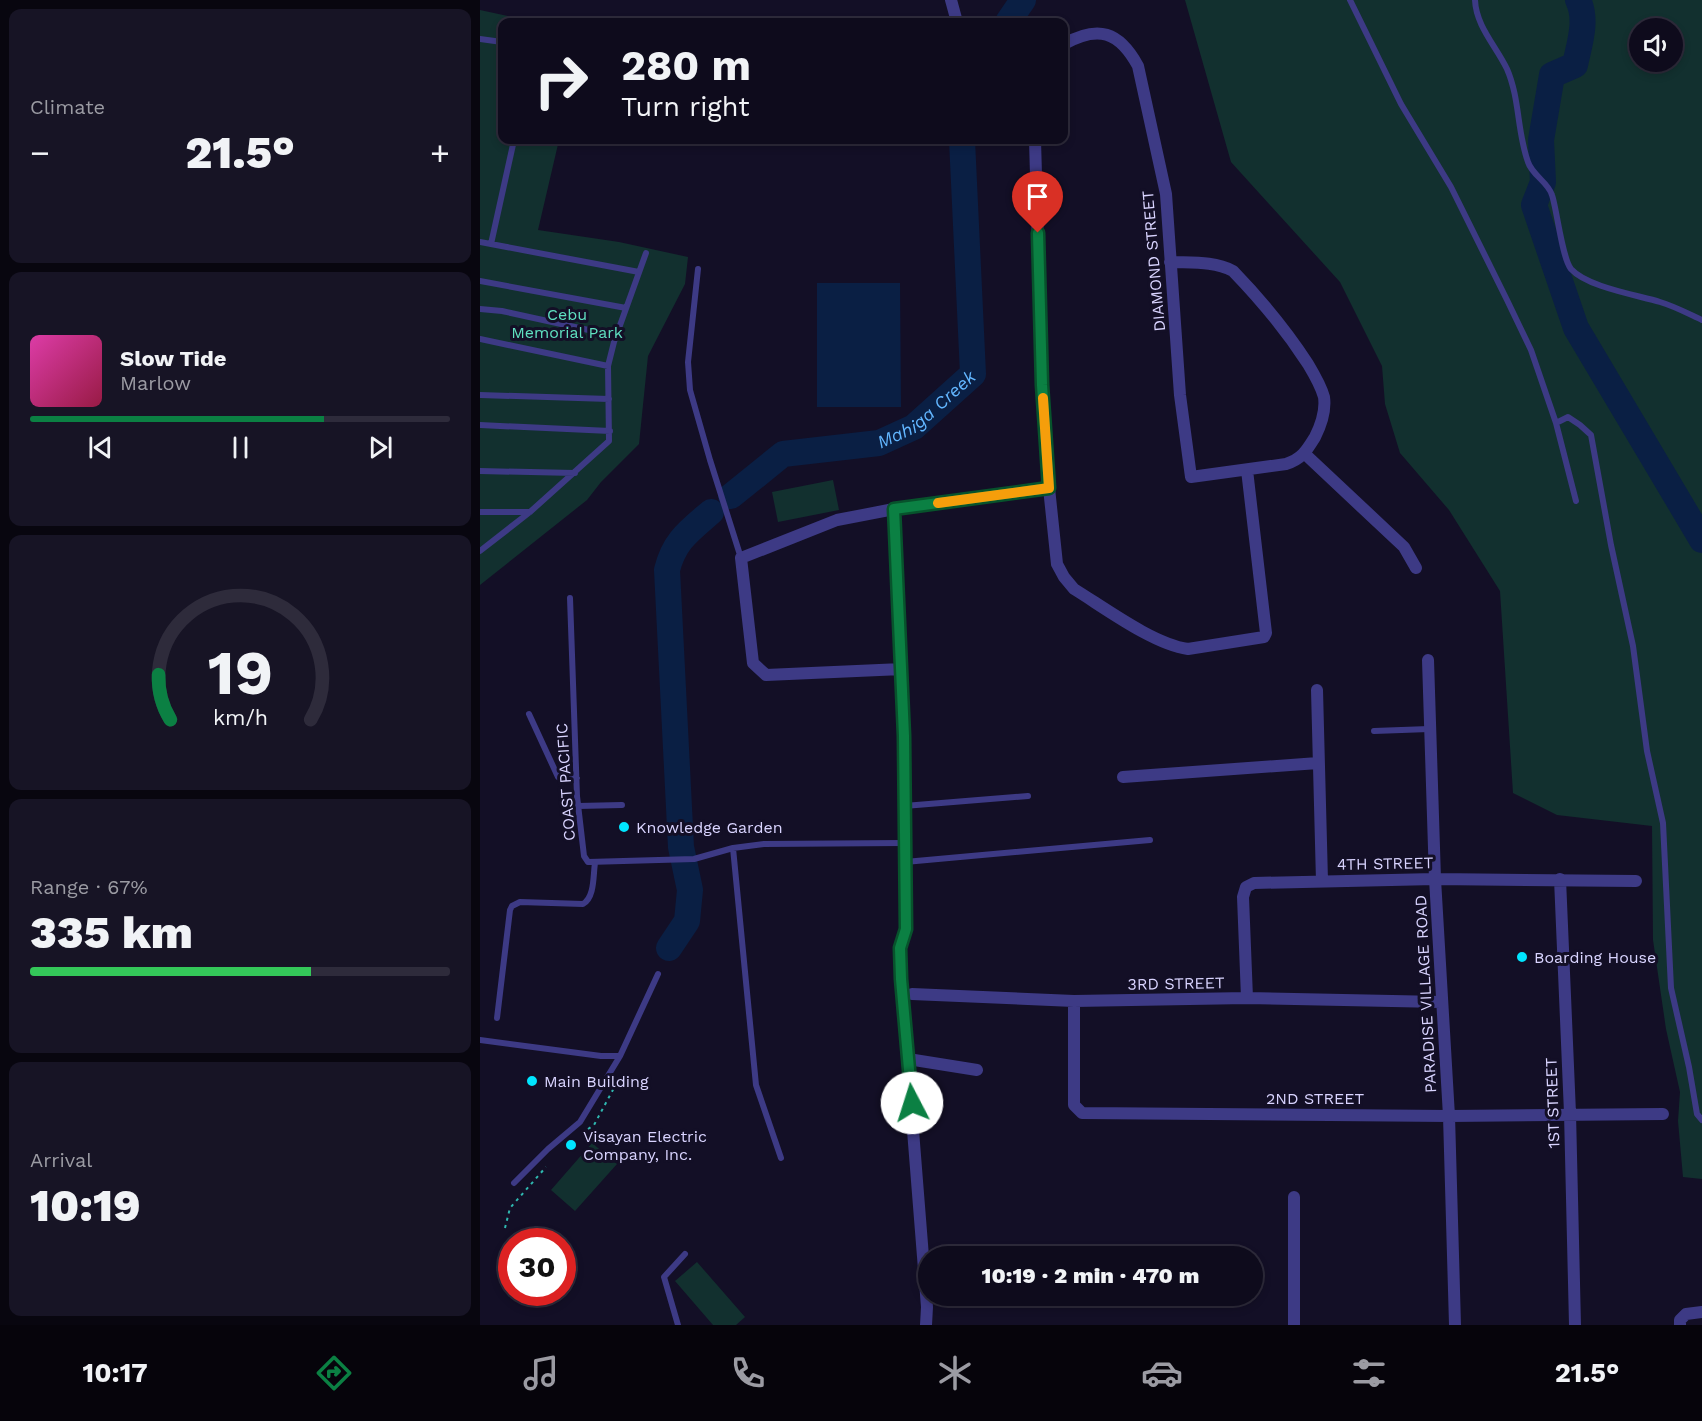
<!DOCTYPE html>
<meta charset="utf-8">
<style>
:root{--surface:#0e0b1c;--page:#171425;--text:#f1f3f6;--muted:#9b9ba3;--line:#2e2b3b;--accent:#0b8043}
body{margin:0;font-family:"Work Sans",sans-serif;background:var(--page);color:var(--text);height:100vh;display:flex;flex-direction:column;font-size:22px;white-space:nowrap}
*{box-sizing:border-box;margin:0}
p{font-size:20px;color:var(--muted)}
.icon{flex:none;width:33px;height:33px;fill:none;stroke:currentColor;stroke-width:2;stroke-linecap:round;stroke-linejoin:round}
.map{position:relative;flex:1;overflow:hidden}
.panel{display:flex;flex-direction:column;gap:9px;padding:9px;background:#08060f;width:480px}
.panel>*{flex:none}
.guide{position:absolute;left:18px;top:18px;width:570px;height:126px;border-radius:12px;box-shadow:0 3px 9px #0003,0 0 0 2px var(--line);background:#0e0b1c;color:var(--text);overflow:hidden}
.tools{position:absolute;left:1149px;top:18px;display:grid;gap:12px}
.tools a{display:grid;place-items:center;width:54px;height:54px;border-radius:50%;background:var(--surface);box-shadow:0 3px 9px #0003,0 0 0 2px var(--line);font-size:30px}
.speed{position:absolute;left:18px;top:1228px;display:flex;gap:12px;font-size:30px;font-weight:700;text-align:center}
.speed>*{display:grid;place-content:center;width:78px;height:78px;border-radius:50%;background:var(--surface);box-shadow:0 3px 9px #0003,0 0 0 2px var(--line);line-height:1}
.speed .limit{border:9px solid #d22;background:#fff;color:#111}
.pin{position:absolute;display:grid;place-items:center;width:51px;height:51px;color:#fff;margin:-62px -26px;border-radius:50% 50% 50% 0;rotate:-45deg;box-shadow:0 0 6px #0007}
.pin .icon{rotate:45deg}
.me{position:absolute;width:66px;margin:-33px;rotate:355deg;stroke-linejoin:round;filter:drop-shadow(0 0 4px #0008)}
.turn{display:flex;align-items:center;gap:21px;height:126px;padding:0 24px;font-size:27px}
.turn .icon{width:78px;height:78px;stroke-width:2.5}
.turn b{display:block;font-size:42px;line-height:51px}
.big{font-size:45px;font-weight:800;line-height:1.1}
.panel .widget{flex:1;display:flex;flex-direction:column;justify-content:center;gap:9px;min-width:0;padding:0 21px;border-radius:12px;background:var(--page)}
.panel .dial{align-items:center;gap:0}
.dial svg{height:156px;overflow:visible;fill:none;stroke:var(--line);stroke-width:7;stroke-linecap:round;text-anchor:middle}
.dial text{fill:var(--text);stroke:none}
.song{display:flex;align-items:center;gap:18px}
.cover{width:72px;height:72px;border-radius:9px;background:linear-gradient(135deg,hsl(320 70% 55%),hsl(340 70% 35%))}
.played{height:6px;border-radius:3px;background:linear-gradient(90deg,var(--accent) 70%,var(--line) 70%)}
.keys{display:flex;justify-content:space-around;direction:ltr}
.heat{display:flex;justify-content:space-between;align-items:center;font-size:33px;direction:ltr}
.charge{height:9px;border-radius:4px;background:linear-gradient(90deg,#34c759 67%,var(--line) 0)}
.trip{position:absolute;left:438px;top:1246px;width:345px;height:60px;border-radius:30px;background:var(--surface);box-shadow:0 3px 9px #0003,0 0 0 2px var(--line);font-weight:800;line-height:60px;text-align:center}
.menu{display:flex;height:96px;justify-content:space-around;align-items:center;background:#06040b;color:var(--muted)}
.menu .icon{width:42px;height:42px}
.menu .current{color:var(--accent)}
.menu b{font-size:27px;color:var(--text)}
main{display:flex;flex:1;min-height:0}
.map>svg:first-child{display:block}
.green{fill:#12302f;fill-rule:evenodd}
.water{fill:#0a1f44}
.lines{fill:none;stroke-linecap:round;stroke-linejoin:round}
.river{stroke:#0a1f44;stroke-width:26}
.path{stroke:#2fb8b0;stroke-width:2;stroke-dasharray:3 4.5;stroke-linecap:butt}
.lane{stroke:#3d3a85;stroke-width:6}
.street{stroke:#3d3a85;stroke-width:12}
.route-casing{stroke:#07532c;stroke-width:15}
.route{stroke:#0b8043;stroke-width:10}
.slow{stroke:#f59e0b;stroke-width:10}
.poi-dot{fill:#00e5ff;stroke:#130f26;stroke-width:2}
.labels{text-anchor:middle;stroke-width:6;stroke-linejoin:round;paint-order:stroke}
.street-label{font-size:16px;fill:#d9d4ff;stroke:#130f26}
.park-label{font-size:16px;fill:#5fe0c0;stroke:#130f26}
.poi-label{font-size:16px;fill:#d9d4ff;stroke:#130f26;text-anchor:start}
.water-label{font-size:18px;font-style:italic;fill:#62b6ff;stroke:#130f26}
</style>
<main>
<section class="panel">
<div class="widget"><p>Climate</p>
<div class="heat"><a>−</a><b class="big">21.5°</b><a>+</a></div>
</div>
<div class="widget">
<div class="song"><i class="cover"></i><div><b>Slow Tide</b><p>Marlow</p></div></div>
<div class="played"></div>
<div class="keys"><svg class="icon" aria-label="previous" viewBox="0 0 24 24"><path d="M18 5L8 12l10 7zM5 5v14"/></svg><svg class="icon" aria-label="pause" viewBox="0 0 24 24"><path d="M8 5v14M16 5v14"/></svg><svg class="icon" aria-label="next" viewBox="0 0 24 24"><path d="M6 5l10 7-10 7zM19 5v14"/></svg></div>
</div>
<div class="widget dial"><svg viewBox="0 0 100 80">
<path d="M14 69A42 42 0 1 1 86 69"/>
<path d="M14 69A42 42 0 0 1 8 46" stroke="#0b8043"/>
<text x="50" y="56" font-size="32" font-weight="700">19</text>
<text x="50" y="72" font-size="11">km/h</text>
</svg></div>
<div class="widget"><p>Range · 67%</p><b class="big">335 km</b><div class="charge"></div></div>
<div class="widget"><p>Arrival</p><b class="big">10:19</b></div>
</section>
<div class="map">
<svg width="1222" height="1325" viewBox="0 0 1222 1325">
<rect width="100%" height="100%" fill="#130f26"/>
<path class="green" d="M705,0H1222V1179L1203,1177L1198,1121L1200,1092L1186,1029L1173,940L1172,826L1077,815L1033,793L1020,591L969,510L920,453L905,404L902,366L860,282L751,162ZM1160,28H1192V62H1160Z
M0,10L55,22H22V140H79L58,230L139,242L208,257L205,284L168,356L159,444L121,482L107,500L0,585Z
M353,480L359,510L298,522L292,492Z
M112,1143L137,1164L95,1211L71,1190Z
M217,1262L265,1317L256,1325H233L195,1281Z"/>
<path class="water" d="M337,283H420L421,407H337Z"/>
<g class="lines">
<g class="river">
<path d="M1098,0C1108,20 1099,45 1095,65L1072,75L1061,140L1063,182L1054,205L1096,328L1222,540"/>
<path d="M528,22L543,0"/>
<path id="s1" d="M251,496L303,454L399,443L434,427L493,374L482,140"/>
<path d="M189,948L207,921L210,890L201,847L187,570C194,541 209,531 231,512"/>
</g>
<path class="path" d="M108,1129L114,1125L135,1086
M25,1228L30,1208L66,1167"/>
<path class="lane" d="M870,0L921,104L971,187L1027,300L1051,350L1076,423L1088,417L1100,425L1111,435L1131,545L1153,646L1167,751L1183,823L1191,988L1209,1067L1217,1114L1222,1120
M995,0C996,26 1016,46 1027,69C1040,99 1037,132 1048,162C1052,175 1068,182 1072,195C1077,210 1082,258 1091,269C1107,287 1157,295 1180,302C1194,306 1209,314 1222,320
M0,39L22,42
M0,242L159,272
M11,244L34,140
M218,269L208,362L210,390L230,460L261,558
M0,281L146,308
M0,309L22,311L136,336
M0,339L128,366
M0,395L129,399
M1076,423L1096,501
M0,425L130,431
M0,471L95,473
M0,512H50
M0,551L50,512L129,441L128,366L134,342L166,253
M90,598L97,796L104,856L108,862L214,859L253,848L284,844L423,843
M49,714L78,777L84,780L97,778
M894,731L949,729
M98,806L142,805
M424,806L548,796
M253,848L276,1085L301,1158
M425,862L670,840
M17,1018L30,910L32,906L40,902L103,904C115,897 113,875 115,863
M0,1040L121,1056H140L100,1122L68,1149L34,1183
M140,1056L178,974
M56,1229L60,1242
M198,1325L184,1277L205,1254"/>
<path class="street" d="M471,0L477,22
M584,44C618,25 639,31 658,66L686,194L700,395L711,477L806,464C822,459 827,450 835,437C841,425 846,411 844,397C841,386 834,374 828,364C806,330 781,300 753,271C734,261 712,263 690,262
M555,140L562,385L569,488L577,564L584,577L594,589C625,608 673,644 708,649L784,637L786,633L767,470
M825,454L924,547L936,568
M414,509L424,736L426,929L420,948L421,979L447,1307L446,1325
M948,660L955,879L969,1116L975,1325
M422,669L286,675L273,663L261,558L357,520L414,509L569,488
M837,690L842,881
M643,777L838,763
M1080,879L1090,1113L1095,1325
M432,994L594,1001L767,998L961,1002
M767,998L763,897L766,887L774,883L955,879L1156,881
M594,1001V1105L602,1113L969,1116L1183,1114
M428,1059L497,1070
M814,1197V1325
M1200,1325V1320L1206,1314L1222,1312"/>
</g>
<g class="lines">
<defs>
<path id="route" d="M432,1103L421,979L420,948L426,929L424,736L414,509L569,488L562,385L558,233"/>
</defs>
<use href="#route" class="route-casing"/>
<use href="#route" class="route"/>
<path class="slow" d="M458,503L569,488L563,398"/>
</g>
<g class="poi-dot">
<circle cx="144" cy="827" r="6"/>
<circle cx="1042" cy="957" r="6"/>
<circle cx="52" cy="1081" r="6"/>
<circle cx="91" cy="1145" r="6"/>
</g>
<g class="labels">
<g class="street-label">
<text transform="translate(673 261) rotate(-95)" y="6">DIAMOND STREET</text>
<text transform="translate(85 782) rotate(-94)" y="6">COAST PACIFIC</text>
<text transform="translate(905 863) rotate(-1)" y="6">4TH STREET</text>
<text transform="translate(696 983) rotate(-1)" y="6">3RD STREET</text>
<text transform="translate(945 994) rotate(-93)" y="6">PARADISE VILLAGE ROAD</text>
<text x="835" y="1104">2ND STREET</text>
<text transform="translate(1072 1103) rotate(-92)" y="6">1ST STREET</text>
</g>
<g class="park-label">
<text x="87" y="320">Cebu<tspan x="87" dy="18">Memorial Park</tspan></text>
</g>
<g class="poi-label">
<text x="156" y="833">Knowledge Garden</text>
<text x="1054" y="963">Boarding House</text>
<text x="64" y="1087">Main Building</text>
<text x="103" y="1142">Visayan Electric<tspan x="103" dy="18">Company, Inc.</tspan></text>
</g>
<g class="water-label">
<text dy="6" stroke="none"><textPath href="#s1" startOffset="222">Mahiga Creek</textPath></text>
</g>
</g>
</svg>
<div class="tools">
<a><svg class="icon" aria-label="sound" viewBox="0 0 24 24"><path d="M4 9h4l5-4v14l-5-4H4zM17 9q2 3 0 6"/></svg></a>
</div>
<div class="speed"><div class="limit">30</div></div>
<div class="pin" style="left:558px;top:233px;background:#d93025"><svg class="icon" aria-label="arrive" viewBox="0 0 24 24"><path d="M6 21V4h12l-3 4 3 4H6"/></svg></div>
<svg class="me" style="left:432px;top:1103px" viewBox="-20 -20 40 40"><circle r="19" fill="#fff"/><path d="M0-13L10 11 0 6-10 11z" fill="#0b8043"/></svg>
<div class="trip">10:19 · 2 min · 470 m</div>
<div class="guide">
<div class="turn"><svg class="icon" aria-label="right" viewBox="0 0 24 24"><path d="M7 20v-9h11M14 6l5 5-5 5"/></svg><div><b>280 m</b>Turn right</div></div>
</div>
</div>
</main>
<nav class="menu">
<b>10:17</b>
<svg class="icon current" aria-label="directions" viewBox="0 0 24 24"><path d="M12 3l9 9-9 9-9-9zM9 14v-3h6M13 9l2 2-2 2"/></svg>
<svg class="icon" aria-label="music" viewBox="0 0 24 24"><path d="M9 18V5l10-2v13"/><circle cx="6" cy="18" r="3"/><circle cx="16" cy="16" r="3"/></svg>
<svg class="icon" aria-label="phone" viewBox="0 0 24 24"><path d="M5 4h4l2 5-3 2q2 4 5 5l2-3 5 2v4C11 20 4 13 5 4z"/></svg>
<svg class="icon" aria-label="climate" viewBox="0 0 24 24"><path d="M12 3v18M4 7l16 10M4 17L20 7"/></svg>
<svg class="icon" aria-label="car" viewBox="0 0 24 24"><path d="M5 17H2v-5l4-1 3-4h7l3 4 3 1v5h-3M9 17h6M6 11h13"/><circle cx="7" cy="17" r="2"/><circle cx="17" cy="17" r="2"/></svg>
<svg class="icon" aria-label="filters" viewBox="0 0 24 24"><path d="M4 7h16M4 17h16"/><circle cx="9" cy="7" r="2"/><circle cx="15" cy="17" r="2"/></svg>
<b>21.5°</b>
</nav>
